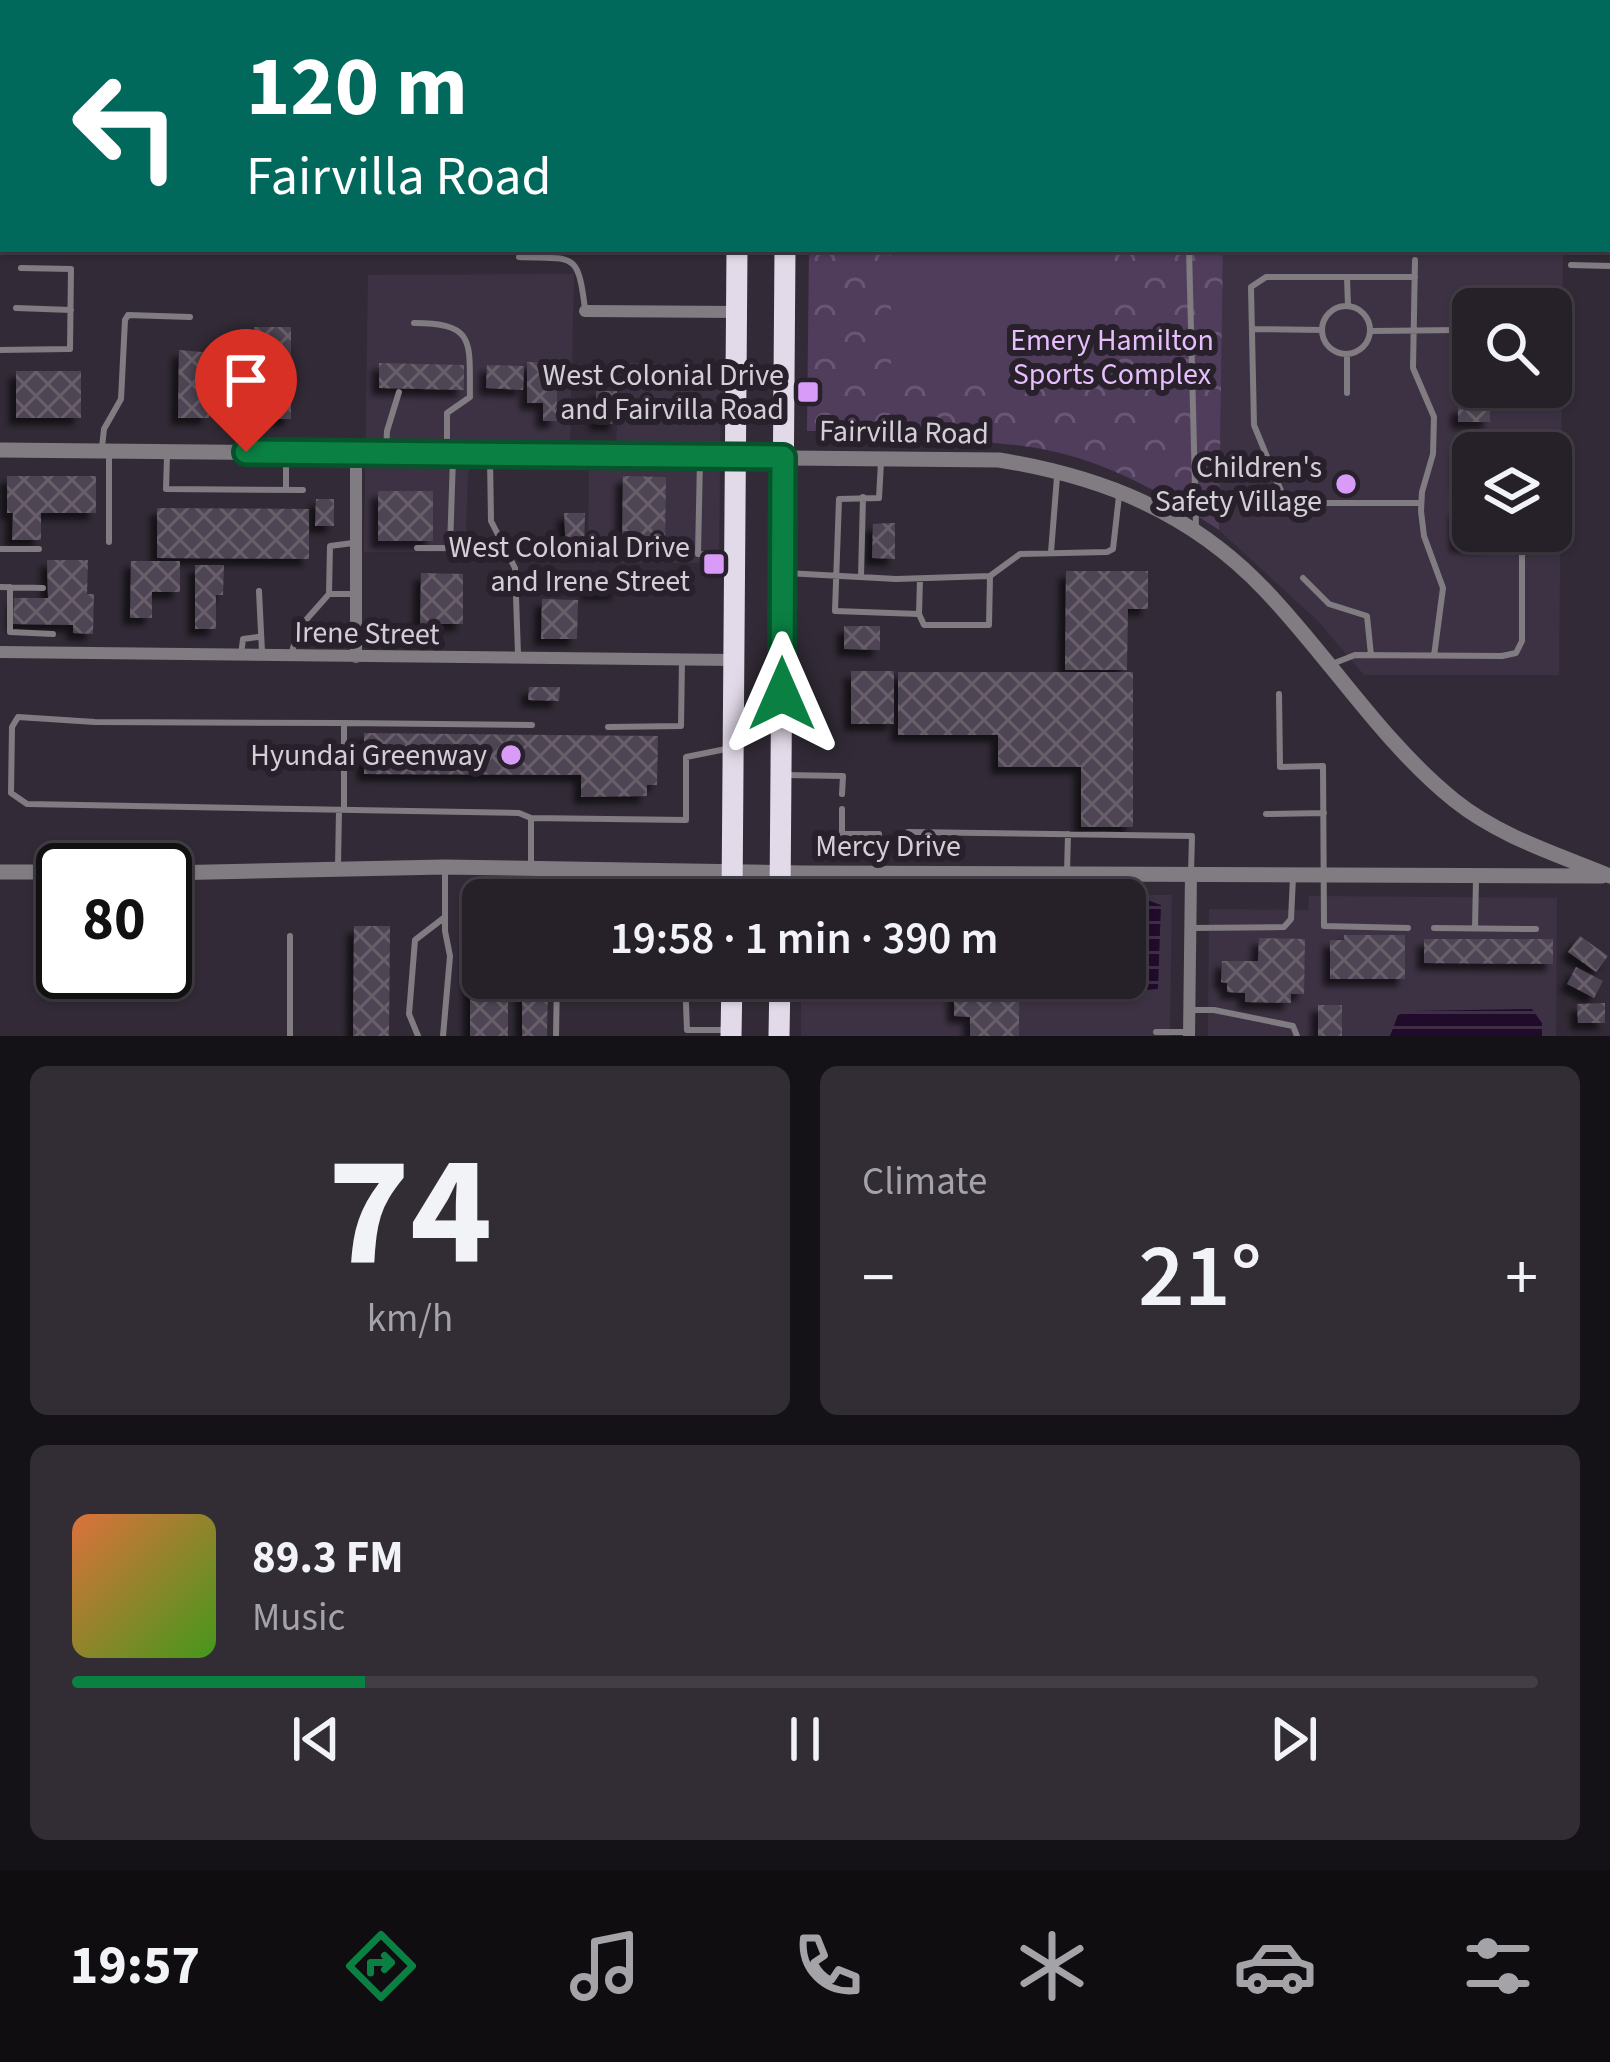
<!DOCTYPE html>
<meta charset="utf-8">
<style>
:root{--surface:#262029;--page:#322d35;--text:#f1f3f6;--muted:#a4a3a8;--line:#423e46;--accent:#0b8043}
body{margin:0;font-family:"Source Sans 3",sans-serif;background:var(--page);color:var(--text);height:100vh;display:flex;flex-direction:column;font-size:45px;white-space:nowrap}
*{box-sizing:border-box;margin:0}
p{font-size:39px;color:var(--muted)}
.icon{flex:none;width:66px;height:66px;fill:none;stroke:currentColor;stroke-width:2;stroke-linecap:round;stroke-linejoin:round}
.map{position:relative;height:1036px;overflow:hidden}
.details{display:flex;flex-direction:column;gap:30px;padding:30px;background:#151217;flex:1}
.details>*{flex:none}
.top-card{position:absolute;left:0px;top:0px;width:1611px;height:252px;box-shadow:0 3px 9px #0004,0 0 0 3px var(--line);background:#00695c;color:#fff;overflow:hidden}
.buttons{position:absolute;left:1452px;top:288px;display:grid;gap:24px}
.buttons a{display:grid;place-items:center;width:120px;height:120px;border-radius:18px;background:var(--surface);box-shadow:0 3px 9px #0004,0 0 0 3px var(--line);font-size:60px}
.speed{position:absolute;left:36px;top:843px;display:flex;gap:24px;font-size:60px;font-weight:700;text-align:center}
.speed>*{display:grid;place-content:center;width:156px;height:156px;border-radius:50%;background:var(--surface);box-shadow:0 3px 9px #0004,0 0 0 3px var(--line);line-height:1}
.speed .limit{border:6px solid #111;border-radius:18px;background:#fff;color:#111}
.pin{position:absolute;display:grid;place-items:center;width:102px;height:102px;color:#fff;margin:-123px -51px;border-radius:50% 50% 50% 0;rotate:-45deg;box-shadow:0 0 12px #0007}
.pin .icon{rotate:45deg}
.me{position:absolute;width:132px;margin:-66px;rotate:0deg;stroke-linejoin:round;filter:drop-shadow(0 0 9px #0008)}
.turn{display:flex;align-items:center;gap:42px;height:252px;padding:0 48px;font-size:54px}
.turn .icon{width:156px;height:156px;stroke-width:2.5}
.turn b{display:block;font-size:84px;line-height:102px}
.big{font-size:90px;font-weight:600;line-height:1.1}
.details .card{flex:1;display:flex;flex-direction:column;justify-content:center;gap:18px;min-width:0;padding:0 42px;border-radius:18px;background:var(--page)}
.details .dial{align-items:center;gap:0}
.dial b{font-size:156px;line-height:1}
.song{display:flex;align-items:center;gap:36px}
.cover{width:144px;height:144px;border-radius:18px;background:linear-gradient(135deg,hsl(20 70% 55%),hsl(100 70% 35%))}
.played{height:12px;border-radius:6px;background:linear-gradient(90deg,var(--accent) 20%,var(--line) 20%)}
.keys{display:flex;justify-content:space-around;direction:ltr}
.heat{display:flex;justify-content:space-between;align-items:center;font-size:66px;direction:ltr}
.details .tiles{flex:1;display:grid;gap:30px;grid-template-columns:1fr 1fr}
.card:last-child{grid-column:span 2}
.trip{position:absolute;left:462px;top:879px;width:684px;height:120px;border-radius:18px;background:var(--surface);box-shadow:0 3px 9px #0004,0 0 0 3px var(--line);font-weight:600;line-height:120px;text-align:center}
.tabs{display:flex;height:192px;justify-content:space-around;align-items:center;background:#0f0d10;color:var(--muted)}
.tabs .icon{width:84px;height:84px}
.tabs .on{color:var(--accent)}
.tabs b{font-size:54px;color:var(--text)}
.map>svg:first-child{display:block}
.built{fill:#3d3243;fill-rule:evenodd}
.park{fill:url(#park-crowns)}
.pitch{fill:#503c5b}
.water{fill:url(#water-rules)}
.building{fill:url(#building-cross-hatch);filter:url(#shadow)}
.lines{fill:none;stroke-linecap:round;stroke-linejoin:round}
.service{stroke:#807c82;stroke-width:6}
.minor{stroke:#807c82;stroke-width:12}
.tertiary{stroke:#807c82;stroke-width:15}
.trunk{stroke:#e2dae8;stroke-width:21}
.route-casing{stroke:#07532c;stroke-width:30}
.route{stroke:#0b8043;stroke-width:21}
.poi-dot{fill:#d89bf8;stroke:#28212c;stroke-width:4.5}
.labels{text-anchor:middle;stroke-width:12;stroke-linejoin:round;paint-order:stroke}
.park-label{font-size:30px;fill:#e5befb;stroke:#28212c}
.poi-label{font-size:30px;fill:#d4cfd7;stroke:#28212c;text-anchor:end}
.street-label{font-size:30px;fill:#d4cfd7;stroke:#28212c}
</style>
<div class="map">
<svg width="1610" height="1036" viewBox="0 0 1610 1036">
<defs>
<pattern id="park-crowns" width="20" height="18" patternUnits="userSpaceOnUse" patternTransform="scale(3)"><rect width="20" height="18" fill="#503c5b"/><path d="M2 6a3 3 0 1 1 6 0M12 15a3 3 0 1 1 6 0" fill="none" stroke="#685772"/></pattern>
<pattern id="water-rules" width="6" height="5" patternUnits="userSpaceOnUse" patternTransform="scale(3)"><rect width="6" height="5" fill="#200c2a"/><path d="M0 2.5h6" fill="none" stroke="#402e48"/></pattern>
<pattern id="building-cross-hatch" width="8" height="8" patternUnits="userSpaceOnUse" patternTransform="scale(3)"><rect width="8" height="8" fill="#4e4552"/><path d="M0 0l8 8M0 8l8-8" fill="none" stroke="#675f6a"/></pattern>
<filter id="shadow"><feDropShadow dx="-7" dy="7" stdDeviation="3" flood-color="#0009"/></filter>
</defs>
<rect width="100%" height="100%" fill="#322b37"/>
<path class="built" d="M1223,249H1563L1559,675H1364L1318,621L1219,530ZM1473,309H1551V387H1473ZM1473,453H1551V531H1473Z
M574,274L570,447L475,446L468,474L465,552H364L368,275Z
M621,362L721,367L719,563H588L589,462L615,461Z
M801,894L1172,895L1170,1036H801V978H1125V900H801Z
M1309,896L1557,898L1556,1036H1208L1209,909L1308,910Z"/>
<path class="park" d="M809,249H1223L1219,530C1167,496 1113,464 1051,451C982,436 908,442 838,441L837,431H807Z"/>
<path class="pitch" d="M891,249H1113L1112,375L891,374Z"/>
<path class="water" d="M1147,900L1161,905L1158,989L1145,990L1125,925V901Z
M1532,1009L1542,1023V1036H1390L1398,1015L1411,1011Z"/>
<path class="building" d="M254,327H291V419H253Z
M179,350L237,355V380H209V418H178Z
M527,362H557V421H543V403H527Z
M379,363L464,365V390L379,388Z
M487,365L524,366L523,390L486,388Z
M16,371H81V418H16Z
M596,391H617L616,424L596,423Z
M1458,406L1490,407V422H1458Z
M1459,445H1514V453H1473V484H1459Z
M7,476H96V513H41V540H12L13,513H7Z
M623,476L666,477L665,549H622Z
M378,491H433V541H378Z
M316,499H334V526H315Z
M157,508L309,509V559L157,558Z
M1457,508H1473V531H1493V545H1457Z
M564,513H585L584,552H566Z
M891,523H895V559L872,558L873,524Z
M47,560H88L87,594H94L93,634L73,633V625L13,624L14,598H48Z
M131,561H180V592H152V618H130Z
M195,565H224L223,595H216V629H195Z
M1066,571H1148V609H1128L1127,670H1065Z
M421,573L463,574V624H420Z
M588,574H618V593H588Z
M542,599L578,600L577,639H541Z
M844,626H880V650L844,649Z
M851,671H894V724H851Z
M898,672H1133V827H1081V767H998V735H898Z
M529,687H560L559,701L528,700Z
M364,733L658,736L657,785H647V796L581,797V775L364,774Z
M354,926H390L389,1036H353Z
M470,932H483V978H508V1036H470Z
M1344,935H1405V979H1330V940H1344Z
M1580,936L1608,956L1596,972L1568,952Z
M1259,938L1305,939L1304,994H1291V1003L1245,1002V993L1227,992V983L1221,982L1222,961H1258Z
M1424,939H1553V964L1424,963Z
M1576,967L1603,981L1594,998L1567,984Z
M522,978H548L547,1036H522Z
M954,978H1019V1036H970V1017L954,1016Z
M1605,1003V1023H1578L1577,1004Z
M1318,1005H1342V1036H1318Z"/>
<g class="lines">
<path class="service" d="M625,0V3
M1219,3L1220,0
M0,239H3
M1189,249L1196,527
M519,257C573,259 578,250 585,309
M1415,260L1413,368L1434,417L1433,454L1422,492L1421,511L1424,536L1443,588L1434,656
M1571,265L1610,266
M1347,277L1348,306
M1415,277H1266L1251,287L1254,425L1286,503H1421
M1322 330a24 24 0 1 1 48 0a24 24 0 1 1-48 0Z
M16,308L71,310
M414,323C477,323 469,343 470,397L447,413V450
M1254,329L1322,330
M1372,331L1458,330
M0,350L70,349L71,269L21,268
M1347,393V355
M102,447L104,429L121,399L125,320L128,315L190,317
M386,453L387,431L399,392
M167,456L166,489L303,490
M286,458V490
M490,458L491,521L515,568L518,654
M700,460L698,554L729,555
M881,462L879,498L839,499L835,611L919,614L920,579
M109,542V454
M417,548H450L453,457
M0,549H39
M1051,552L1057,477
M786,573L896,579L990,576L1020,554L1107,552L1113,549L1119,496
M861,577L863,497
M1303,578L1329,604L1367,616L1371,655
M0,587L43,588
M10,587V632L53,634
M259,591L262,652
M353,594H329L330,546L353,543
M919,614L924,625H989L990,576
M241,655L243,639L258,637
M291,656L298,629L329,594
M1332,664L1355,655L1502,656L1516,653L1522,641V531
M1279,694L1280,767L1323,766L1324,926L1408,928
M344,723L95,722L18,717L12,727L11,793L27,804L519,813L531,818
M608,727L681,726L682,660
M785,775L843,776L842,794
M344,809V723L532,725
M842,809V834H879L878,870
M1266,814L1324,813
M908,832L1192,836L1191,873
M531,864V818L686,820V757L726,749
M338,866L339,810
M1067,872L1068,834
M568,900V872
M874,900V874
M1191,928L1284,927L1291,919L1293,877
M1434,928L1536,929
M1475,928L1476,879
M685,978L687,1030H728
M783,983H843
M862,983H872L873,978
M1190,1010H1214L1293,1026L1297,1036
M1156,1032H1188
M290,1036V936
M418,1036L409,1014L415,940L445,917
M443,1036L450,956L445,931V871
M556,1036L557,978"/>
<path class="minor" d="M0,143H3
M585,311L737,312
M0,652L734,660
M356,657V453
M1189,1036L1191,874"/>
<path class="tertiary" d="M0,450L999,460C1103,477 1191,512 1265,590C1330,658 1381,741 1454,800C1500,837 1557,854 1610,876
M0,872H63
M165,873L444,867L804,873L1602,876"/>
<path class="trunk" d="M739,3V0
M787,3V0
M732,900L737,249
M780,900L785,249
M731,1036L732,978
M779,1036L780,978"/>
</g>
<g class="lines">
<defs>
<path id="route" d="M246,452L783,457L782,694"/>
</defs>
<use href="#route" class="route-casing"/>
<use href="#route" class="route"/>
</g>
<g class="poi-dot">
<rect x="796" y="380" width="24" height="24" rx="6"/>
<circle cx="1346" cy="484" r="12"/>
<rect x="702" y="552" width="24" height="24" rx="6"/>
<circle cx="511" cy="755" r="12"/>
</g>
<g class="labels">
<g class="park-label">
<text x="1112" y="350">Emery Hamilton<tspan x="1112" dy="34">Sports Complex</tspan></text>
</g>
<g class="poi-label">
<text x="784" y="385">West Colonial Drive<tspan x="784" dy="34">and Fairvilla Road</tspan></text>
<text x="1322" y="477">Children's<tspan x="1322" dy="34">Safety Village</tspan></text>
<text x="690" y="557">West Colonial Drive<tspan x="690" dy="34">and Irene Street</tspan></text>
<text x="487" y="765">Hyundai Greenway</text>
</g>
<g class="street-label">
<text transform="translate(904 432) rotate(1)" y="10">Fairvilla Road</text>
<text transform="translate(367 633) rotate(1)" y="10">Irene Street</text>
<text x="888" y="856">Mercy Drive</text>
</g>
</g>
</svg>
<div class="buttons">
<a><svg class="icon" aria-label="search" viewBox="0 0 24 24"><circle cx="10" cy="10" r="6"/><path d="M15 15l6 6"/></svg></a>
<a><svg class="icon" aria-label="layers" viewBox="0 0 24 24"><path d="M12 4l9 5-9 5-9-5zM3 14l9 5 9-5"/></svg></a>
</div>
<div class="speed"><div class="limit">80</div></div>
<div class="pin" style="left:246px;top:452px;background:#d93025"><svg class="icon" aria-label="arrive" viewBox="0 0 24 24"><path d="M6 21V4h12l-3 4 3 4H6"/></svg></div>
<svg class="me" style="left:782px;top:694px" viewBox="-20 -20 40 40"><path d="M0-17L14 15 0 8-14 15z" fill="#0b8043" stroke="#fff" stroke-width="4"/></svg>
<div class="trip">19:58 · 1 min · 390 m</div>
<div class="top-card">
<div class="turn"><svg class="icon" aria-label="left" viewBox="0 0 24 24"><path d="M17 20v-9H6M10 6l-5 5 5 5"/></svg><div><b>120 m</b>Fairvilla Road</div></div>
</div>
</div>
<section class="details">
<div class="tiles">
<div class="card dial"><b>74</b><p>km/h</p></div>
<div class="card"><p>Climate</p>
<div class="heat"><a>−</a><b class="big">21°</b><a>+</a></div>
</div>
<div class="card">
<div class="song"><i class="cover"></i><div><b>89.3 FM</b><p>Music</p></div></div>
<div class="played"></div>
<div class="keys"><svg class="icon" aria-label="previous" viewBox="0 0 24 24"><path d="M18 5L8 12l10 7zM5 5v14"/></svg><svg class="icon" aria-label="pause" viewBox="0 0 24 24"><path d="M8 5v14M16 5v14"/></svg><svg class="icon" aria-label="next" viewBox="0 0 24 24"><path d="M6 5l10 7-10 7zM19 5v14"/></svg></div>
</div>
</div>
</section>
<nav class="tabs">
<b>19:57</b>
<svg class="icon on" aria-label="directions" viewBox="0 0 24 24"><path d="M12 3l9 9-9 9-9-9zM9 14v-3h6M13 9l2 2-2 2"/></svg>
<svg class="icon" aria-label="music" viewBox="0 0 24 24"><path d="M9 18V5l10-2v13"/><circle cx="6" cy="18" r="3"/><circle cx="16" cy="16" r="3"/></svg>
<svg class="icon" aria-label="phone" viewBox="0 0 24 24"><path d="M5 4h4l2 5-3 2q2 4 5 5l2-3 5 2v4C11 20 4 13 5 4z"/></svg>
<svg class="icon" aria-label="climate" viewBox="0 0 24 24"><path d="M12 3v18M4 7l16 10M4 17L20 7"/></svg>
<svg class="icon" aria-label="car" viewBox="0 0 24 24"><path d="M5 17H2v-5l4-1 3-4h7l3 4 3 1v5h-3M9 17h6M6 11h13"/><circle cx="7" cy="17" r="2"/><circle cx="17" cy="17" r="2"/></svg>
<svg class="icon" aria-label="filters" viewBox="0 0 24 24"><path d="M4 7h16M4 17h16"/><circle cx="9" cy="7" r="2"/><circle cx="15" cy="17" r="2"/></svg>
</nav>
